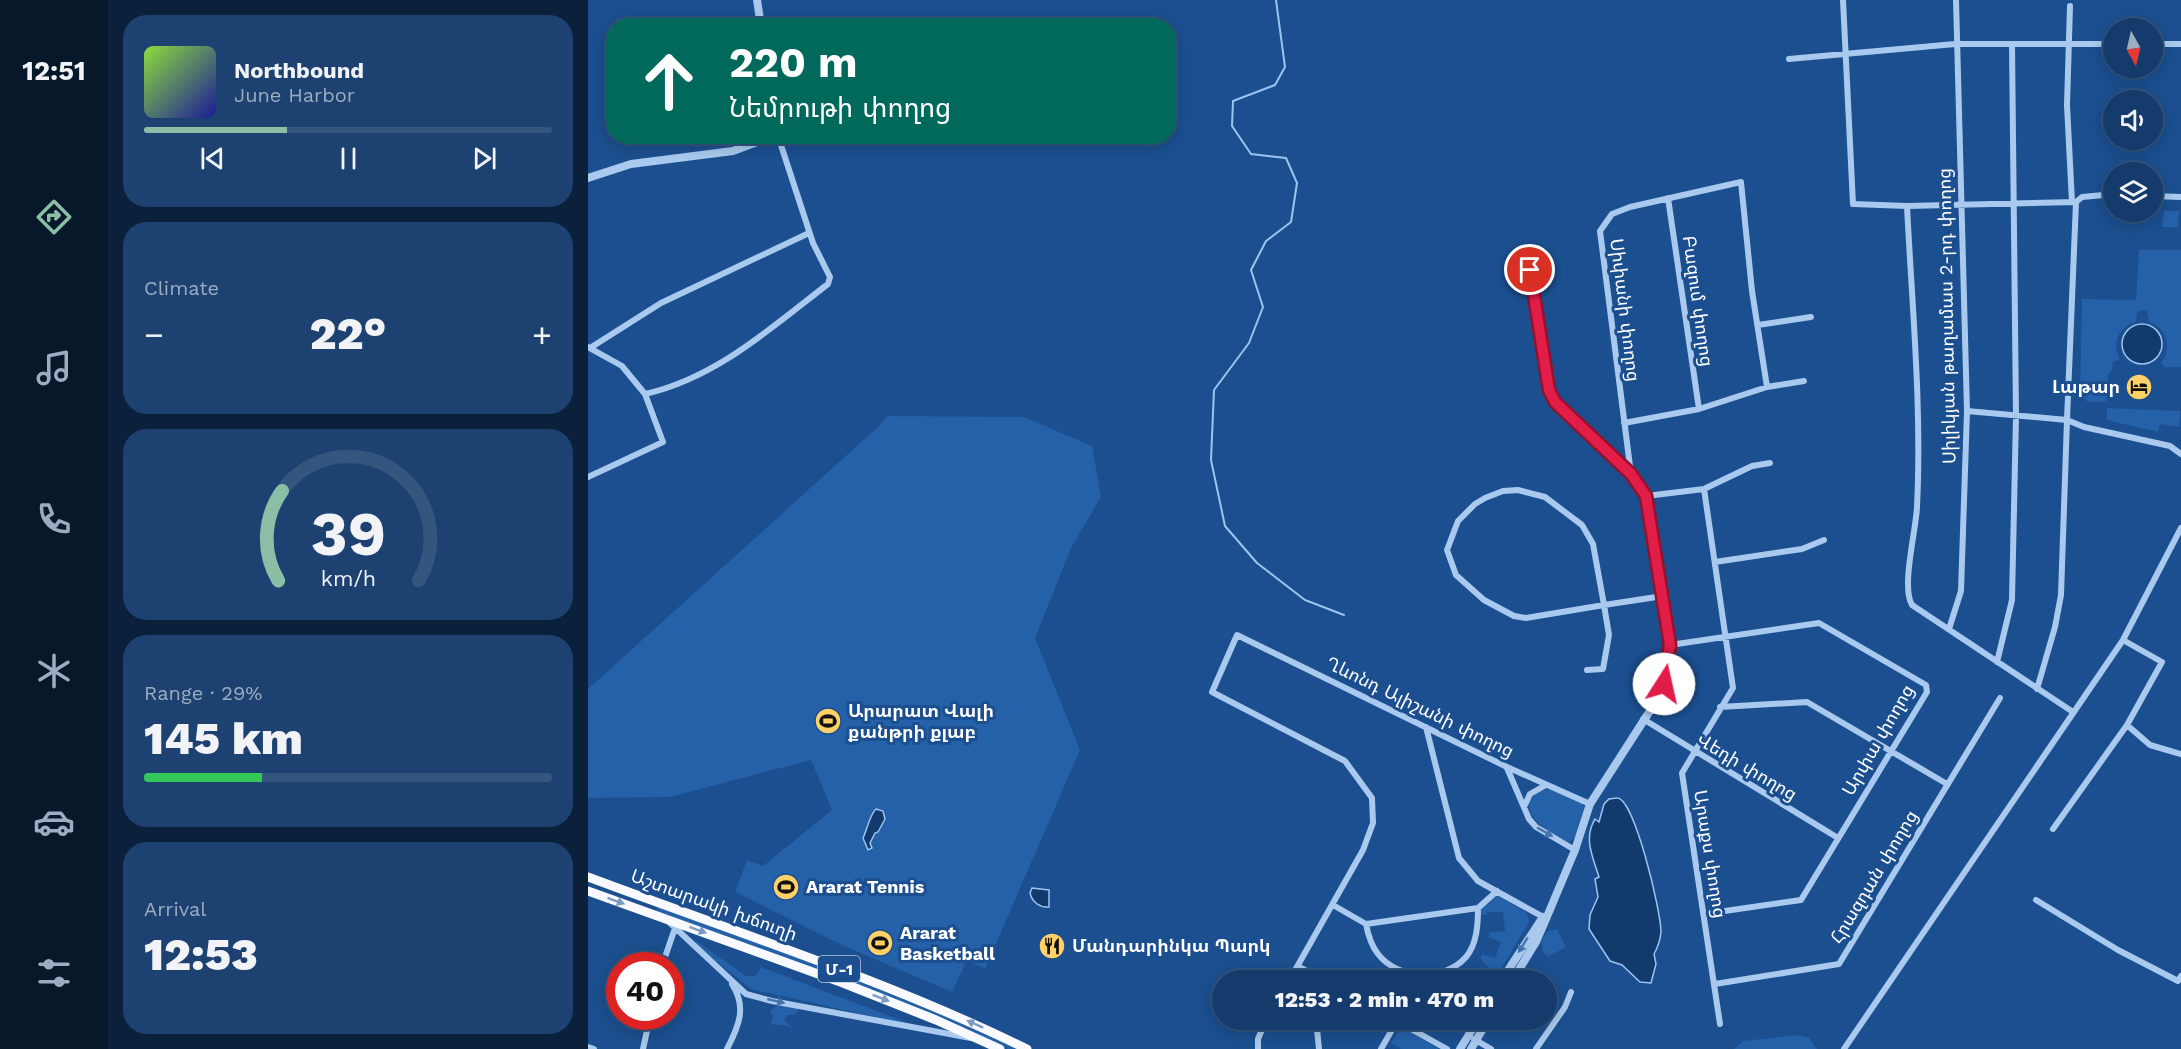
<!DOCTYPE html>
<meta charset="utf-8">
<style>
:root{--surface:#143b6b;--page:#1d4271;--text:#f1f3f6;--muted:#9dadc1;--line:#33557e;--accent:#8abfa5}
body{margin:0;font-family:"Work Sans","Noto Sans Armenian",sans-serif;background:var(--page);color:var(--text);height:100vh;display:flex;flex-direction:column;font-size:22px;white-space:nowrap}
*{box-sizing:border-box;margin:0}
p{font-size:20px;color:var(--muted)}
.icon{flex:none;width:33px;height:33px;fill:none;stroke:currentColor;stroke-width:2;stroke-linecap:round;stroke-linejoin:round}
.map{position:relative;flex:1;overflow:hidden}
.sheet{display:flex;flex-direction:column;gap:15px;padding:15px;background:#0b203b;width:480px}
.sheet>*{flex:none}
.top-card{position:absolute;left:18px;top:18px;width:570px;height:126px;border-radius:24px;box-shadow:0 3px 15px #0003,0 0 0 2px var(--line);background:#00695c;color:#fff;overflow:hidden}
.needle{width:39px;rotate:172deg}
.tools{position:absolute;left:1515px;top:18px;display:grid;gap:12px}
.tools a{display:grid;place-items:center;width:60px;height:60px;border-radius:50%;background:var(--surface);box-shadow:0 3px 15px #0003,0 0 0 2px var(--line);font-size:30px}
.speed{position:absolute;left:18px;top:952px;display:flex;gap:12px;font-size:30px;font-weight:700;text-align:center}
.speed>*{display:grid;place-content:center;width:78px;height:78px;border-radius:50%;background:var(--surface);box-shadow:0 3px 15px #0003,0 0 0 2px var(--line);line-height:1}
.speed .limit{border:9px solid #d22;background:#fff;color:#111}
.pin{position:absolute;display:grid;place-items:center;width:51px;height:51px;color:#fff;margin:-26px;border:3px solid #fff;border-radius:50%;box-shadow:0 2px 6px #0007}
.me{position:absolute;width:66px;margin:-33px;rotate:10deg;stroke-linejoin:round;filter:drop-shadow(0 0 4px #0008)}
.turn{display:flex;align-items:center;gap:21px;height:126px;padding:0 24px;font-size:27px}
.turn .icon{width:78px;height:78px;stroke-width:2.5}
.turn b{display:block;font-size:42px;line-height:51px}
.big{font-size:45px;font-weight:800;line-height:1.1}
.sheet .widget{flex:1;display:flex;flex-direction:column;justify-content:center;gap:9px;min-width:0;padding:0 21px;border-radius:24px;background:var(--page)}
.sheet .dial{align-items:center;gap:0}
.dial svg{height:156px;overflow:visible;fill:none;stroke:var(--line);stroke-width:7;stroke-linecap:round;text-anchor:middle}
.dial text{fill:var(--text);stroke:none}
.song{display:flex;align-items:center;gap:18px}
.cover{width:72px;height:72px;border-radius:9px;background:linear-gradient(135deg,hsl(90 70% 55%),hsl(240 70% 35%))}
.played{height:6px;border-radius:3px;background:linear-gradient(90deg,var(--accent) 35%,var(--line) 35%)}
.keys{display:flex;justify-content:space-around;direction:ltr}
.heat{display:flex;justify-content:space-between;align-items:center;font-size:33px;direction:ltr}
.charge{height:9px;border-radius:4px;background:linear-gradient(90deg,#34c759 29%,var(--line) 0)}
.trip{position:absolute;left:624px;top:970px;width:345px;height:60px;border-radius:30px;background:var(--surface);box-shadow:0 3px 15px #0003,0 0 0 2px var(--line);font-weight:800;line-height:60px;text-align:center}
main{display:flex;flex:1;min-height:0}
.dock{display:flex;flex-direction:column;width:108px;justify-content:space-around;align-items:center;background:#08182b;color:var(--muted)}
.dock .icon{width:42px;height:42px}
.dock .on{color:var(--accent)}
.dock b{font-size:27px;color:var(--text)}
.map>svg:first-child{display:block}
.green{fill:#2461a8}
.water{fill:#123a6d;stroke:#9cc4f0;stroke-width:1.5}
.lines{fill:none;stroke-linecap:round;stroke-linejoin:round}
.stream{stroke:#9cc4f0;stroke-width:2}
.minor{stroke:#a9c9ee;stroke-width:6}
.tertiary{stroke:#a9c9ee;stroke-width:8}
.trunk{stroke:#f8faff;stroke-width:9}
.oneway{fill:#4674ac}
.oneway2{fill:#7e9cc1}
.route-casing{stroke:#92132f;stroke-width:15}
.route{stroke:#e11d48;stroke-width:10}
.labels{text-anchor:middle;stroke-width:6;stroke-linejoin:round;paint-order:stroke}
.shield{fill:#1b4f8f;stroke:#bbcadd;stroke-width:1.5}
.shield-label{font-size:16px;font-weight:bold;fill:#fff}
.street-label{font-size:18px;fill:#fff;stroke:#1b4f8f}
.poi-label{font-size:18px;font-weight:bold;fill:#fff;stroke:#1b4f8f;text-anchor:start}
</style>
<main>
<nav class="dock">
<b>12:51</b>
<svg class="icon on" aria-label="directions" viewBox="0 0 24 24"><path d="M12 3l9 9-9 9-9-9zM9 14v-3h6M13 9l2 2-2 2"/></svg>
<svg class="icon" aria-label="music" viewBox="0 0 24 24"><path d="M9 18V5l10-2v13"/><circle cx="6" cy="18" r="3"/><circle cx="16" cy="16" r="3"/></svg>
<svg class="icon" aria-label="phone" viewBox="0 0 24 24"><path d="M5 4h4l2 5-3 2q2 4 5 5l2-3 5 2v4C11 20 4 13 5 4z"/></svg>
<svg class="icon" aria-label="climate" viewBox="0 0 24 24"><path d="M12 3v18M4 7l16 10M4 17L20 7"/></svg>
<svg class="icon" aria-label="car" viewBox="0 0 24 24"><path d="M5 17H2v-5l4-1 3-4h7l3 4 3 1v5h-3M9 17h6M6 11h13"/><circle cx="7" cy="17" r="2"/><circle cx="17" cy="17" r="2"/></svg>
<svg class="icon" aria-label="filters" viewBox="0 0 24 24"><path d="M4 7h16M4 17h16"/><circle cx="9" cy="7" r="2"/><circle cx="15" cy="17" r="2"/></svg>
</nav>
<section class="sheet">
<div class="widget">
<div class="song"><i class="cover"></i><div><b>Northbound</b><p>June Harbor</p></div></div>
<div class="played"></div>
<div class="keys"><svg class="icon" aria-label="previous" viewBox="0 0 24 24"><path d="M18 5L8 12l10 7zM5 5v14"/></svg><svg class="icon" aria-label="pause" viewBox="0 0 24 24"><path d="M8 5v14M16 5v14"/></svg><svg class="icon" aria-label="next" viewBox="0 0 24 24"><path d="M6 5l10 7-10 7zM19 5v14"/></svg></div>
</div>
<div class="widget"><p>Climate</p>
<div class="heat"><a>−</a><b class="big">22°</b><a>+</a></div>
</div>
<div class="widget dial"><svg viewBox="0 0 100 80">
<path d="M14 69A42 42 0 1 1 86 69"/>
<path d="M14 69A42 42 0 0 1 16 23" stroke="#8abfa5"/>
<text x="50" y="56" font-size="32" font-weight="700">39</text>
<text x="50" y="72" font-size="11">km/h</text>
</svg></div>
<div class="widget"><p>Range · 29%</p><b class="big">145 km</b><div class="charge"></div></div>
<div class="widget"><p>Arrival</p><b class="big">12:53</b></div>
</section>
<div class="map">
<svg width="1593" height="1049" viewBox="0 0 1593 1049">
<rect width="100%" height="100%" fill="#1b4f8f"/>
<path class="green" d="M1576,211H1591L1590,227H1574Z
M1551,250H1593V367H1577L1573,363C1584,348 1580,329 1561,322L1559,311L1553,310L1549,313L1548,322C1531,326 1523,344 1532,359L1525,362L1524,370L1520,375L1519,400L1516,402H1500L1492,395L1494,299L1548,300Z
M1519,408L1592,411L1591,427L1572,424L1570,432L1519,420Z
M299,416L436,417L504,446L513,497L483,548L447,638L492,750L397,969L379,960L364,992L256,946L147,892L159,860L175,866L244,810L223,760L82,797L0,798V689L292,425Z
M961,789L994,803L996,808L987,837L982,842C959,836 915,800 961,789Z
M909,895L939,913L941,922L906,981H891L901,968L892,958L894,954L907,958L913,942L900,937L902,932L917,931L915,912H899V915H893V908Z
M70,907C192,951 313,995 431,1049H420L398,1038L68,911Z
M969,929L978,947L960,957L955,952L953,942L959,932Z
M108,941L158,976H167L173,967L331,1027L163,989L108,945Z
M193,1004L212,1007L207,1015H199L196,1020L207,1030L199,1026L182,1024L185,1018L182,1010Z
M813,1026L851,1049H813L803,1043Z
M1209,1035L1221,1038L1229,1049H1146L1155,1041Z"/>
<path class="water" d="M1534 344a20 20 0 1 1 40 0a20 20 0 1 1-40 0Z
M1029,798C1046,797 1073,911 1073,932C1072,941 1070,947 1066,954L1068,964L1063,983L1052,982L1034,965L1022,961L1001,929L1002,915L1010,897L1007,879L1011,877C1005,857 995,839 1007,819L1011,822L1016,804L1021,799Z
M288,809L295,811L297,819L290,832L287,833L282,843L284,848L280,850L275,838C279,830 282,814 288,809Z
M444,888L461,890V907C452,908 444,902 442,893Z"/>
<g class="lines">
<path class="stream" d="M688,0L697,67L687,85L645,101L644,126L663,154L698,158L709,183L703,222L678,241L663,270L675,307L661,343L626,390L623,460L637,526L669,563L717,600L756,615"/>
<path class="minor" d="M1255,0L1265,204L1319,206L1488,202
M1482,6L1479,105L1484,202
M1564,44H1593
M1201,59L1367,44H1526
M1526,194L1494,197L1488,202L1479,420L1496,427L1582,446L1593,454
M1564,196L1593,197
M1080,198L1111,409
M1319,206C1324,306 1334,407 1329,507C1328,531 1313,587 1324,605L1485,712
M942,270L961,389L967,402L1043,473
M1170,325L1223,317
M0,347L34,366L57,394C128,378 184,327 240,284L242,277L225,243L190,136
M2,348L73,303L221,233
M1379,411L1479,420L1473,595L1467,627L1449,689
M1036,423L1111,409L1179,387L1216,381
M1043,474L1012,231L1024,214L1042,207L1153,182L1164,291L1179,387
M0,477L75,442L57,394
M1116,489L1145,688L1094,773L1132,1024
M1058,496L1116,489L1164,466L1182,463
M1127,562L1214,549L1236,540
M1361,629L1373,591L1379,411L1368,0
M1082,645L1231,623L1338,685L1339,692L1213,900L1116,914
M1409,662L1424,600L1428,416L1424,44
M999,670L1015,669L1021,635L1016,605L1005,544L994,525L957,497L930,490L915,491L897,498L887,504L870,521L859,550L868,575L896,600L926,616L938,618L1016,605L1075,596
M1132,707L1219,702L1359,784
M1055,719L1250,838
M1539,725L1562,745L1593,754
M838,727L871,858L890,881L957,918
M919,768L941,819L948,827L987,850
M936,807L942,794L958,785
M1465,829L1539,725L1574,662L1535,640
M1448,900L1530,950L1590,981L1593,976
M745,905L778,924L890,908L909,891
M81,922L158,994L184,1001L383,1038
M778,924C780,935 783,945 790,954C810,980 856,982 878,957C889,944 890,924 890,908
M74,966L87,928
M710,966L736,981
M701,981L775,850L785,823L784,798L757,761L624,692L649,635L919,767L1002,804
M1127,984L1251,964L1412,698
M807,1020L859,1049
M886,1039L903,1049
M0,1047L6,1049
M55,1049L62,1017
M139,1049C151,1026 159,1007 144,984
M670,1049V1039L678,1020
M731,1049L729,1029L734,1020
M793,1049L809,1021
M948,1049L977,1007L983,992
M1256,1049L1535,640L1593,528"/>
<path class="tertiary" d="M169,0L173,26
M0,178L43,164L145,151L185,136
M913,981L955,917
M924,981L948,942L958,919L987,850L1002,804L1067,703L1076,684L1082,645L1075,596L1058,496L1043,474
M872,1049L890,1020
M883,1049L900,1020"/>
<path class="trunk" d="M0,877C147,932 298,980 439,1049
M0,891L255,983L348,1020L412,1049"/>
</g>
<defs><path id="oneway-solid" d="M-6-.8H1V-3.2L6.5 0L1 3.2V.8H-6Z" transform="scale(1.5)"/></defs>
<g class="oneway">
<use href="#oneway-solid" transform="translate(957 832) rotate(30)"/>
<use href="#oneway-solid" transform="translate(935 945) rotate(122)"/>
<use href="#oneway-solid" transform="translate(188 1001) rotate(13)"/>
</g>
<g class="oneway2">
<use href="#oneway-solid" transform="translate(28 901) rotate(20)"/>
<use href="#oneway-solid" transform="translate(110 930) rotate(20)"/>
<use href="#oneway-solid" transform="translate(293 998) rotate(21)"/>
<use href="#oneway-solid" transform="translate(387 1024) rotate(-156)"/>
</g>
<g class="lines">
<defs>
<path id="route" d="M942,270L961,390L967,402L1043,474L1058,496L1082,645L1076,684"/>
</defs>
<use href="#route" class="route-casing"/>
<use href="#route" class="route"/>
</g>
<defs>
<symbol id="hotel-disc" viewBox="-11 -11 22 22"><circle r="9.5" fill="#ffd166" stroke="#1b4f8f"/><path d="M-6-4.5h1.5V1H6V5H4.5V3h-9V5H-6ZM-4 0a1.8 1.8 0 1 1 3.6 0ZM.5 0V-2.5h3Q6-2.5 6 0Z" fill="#111"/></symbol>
<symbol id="stadium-disc" viewBox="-11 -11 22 22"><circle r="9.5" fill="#ffd166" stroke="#1b4f8f"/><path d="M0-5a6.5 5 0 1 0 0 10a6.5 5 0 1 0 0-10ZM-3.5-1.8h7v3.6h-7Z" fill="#111"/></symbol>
<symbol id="restaurant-disc" viewBox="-11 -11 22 22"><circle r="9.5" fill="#ffd166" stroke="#1b4f8f"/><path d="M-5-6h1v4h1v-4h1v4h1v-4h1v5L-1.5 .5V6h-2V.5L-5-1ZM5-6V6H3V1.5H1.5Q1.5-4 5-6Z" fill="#111"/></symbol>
</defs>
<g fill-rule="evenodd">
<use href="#hotel-disc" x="1536" y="372" width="30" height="30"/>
<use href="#stadium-disc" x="225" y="706" width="30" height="30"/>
<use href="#stadium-disc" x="183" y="872" width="30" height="30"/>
<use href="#stadium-disc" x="277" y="928" width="30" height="30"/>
<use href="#restaurant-disc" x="449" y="931" width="30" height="30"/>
</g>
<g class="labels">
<rect class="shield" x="230" y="956" width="42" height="26" rx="4.5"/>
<g class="shield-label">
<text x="251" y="975">Մ-1</text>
</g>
<g class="street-label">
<text transform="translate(1110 301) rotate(82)" y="6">Բազում փողոց</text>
<text transform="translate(1037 310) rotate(83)" y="6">Սիփանի փողոց</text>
<text transform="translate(1359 316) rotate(-91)" y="6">Սիլիկյան թաղամաս 2-րդ փողոց</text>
<text transform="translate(832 707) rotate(26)" y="6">Ղևոնդ Ալիշանի փողոց</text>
<text transform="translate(1290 740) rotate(-60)" y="6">Արփա փողոց</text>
<text transform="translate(1159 767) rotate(31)" y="6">Վեդի փողոց</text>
<text transform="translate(1122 854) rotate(81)" y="6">Արաքս փողոց</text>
<text transform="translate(1286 877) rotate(-59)" y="6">Հրազդան փողոց</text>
<text transform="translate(126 905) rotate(20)" y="6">Աշտարակի խճուղի</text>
</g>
<g class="poi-label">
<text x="1532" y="393" text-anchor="end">Լաթար</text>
<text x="260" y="717">Արարատ Վալի<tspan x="260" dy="21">քանթրի քլաբ</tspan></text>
<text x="218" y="893">Ararat Tennis</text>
<text x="312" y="939">Ararat<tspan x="312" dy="21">Basketball</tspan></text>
<text x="484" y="952">Մանդարինկա Պարկ</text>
</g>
</g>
</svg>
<div class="tools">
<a><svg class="needle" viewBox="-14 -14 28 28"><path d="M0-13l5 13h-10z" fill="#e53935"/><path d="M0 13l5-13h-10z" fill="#9dadc1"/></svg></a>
<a><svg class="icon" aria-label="sound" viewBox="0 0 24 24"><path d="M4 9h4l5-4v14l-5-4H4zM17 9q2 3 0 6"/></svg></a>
<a><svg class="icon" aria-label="layers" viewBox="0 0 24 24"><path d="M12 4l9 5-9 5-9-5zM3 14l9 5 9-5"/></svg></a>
</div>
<div class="speed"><div class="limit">40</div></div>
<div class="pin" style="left:942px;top:270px;background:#d93025"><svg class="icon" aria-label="arrive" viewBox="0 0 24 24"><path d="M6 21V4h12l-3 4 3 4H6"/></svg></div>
<svg class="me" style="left:1076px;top:684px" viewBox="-20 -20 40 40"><circle r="19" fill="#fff"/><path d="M0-13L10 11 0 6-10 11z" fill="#e11d48"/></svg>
<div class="trip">12:53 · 2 min · 470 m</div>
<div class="top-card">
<div class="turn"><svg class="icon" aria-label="ahead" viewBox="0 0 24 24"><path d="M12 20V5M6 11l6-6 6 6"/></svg><div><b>220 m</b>Նեմրութի փողոց</div></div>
</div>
</div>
</main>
